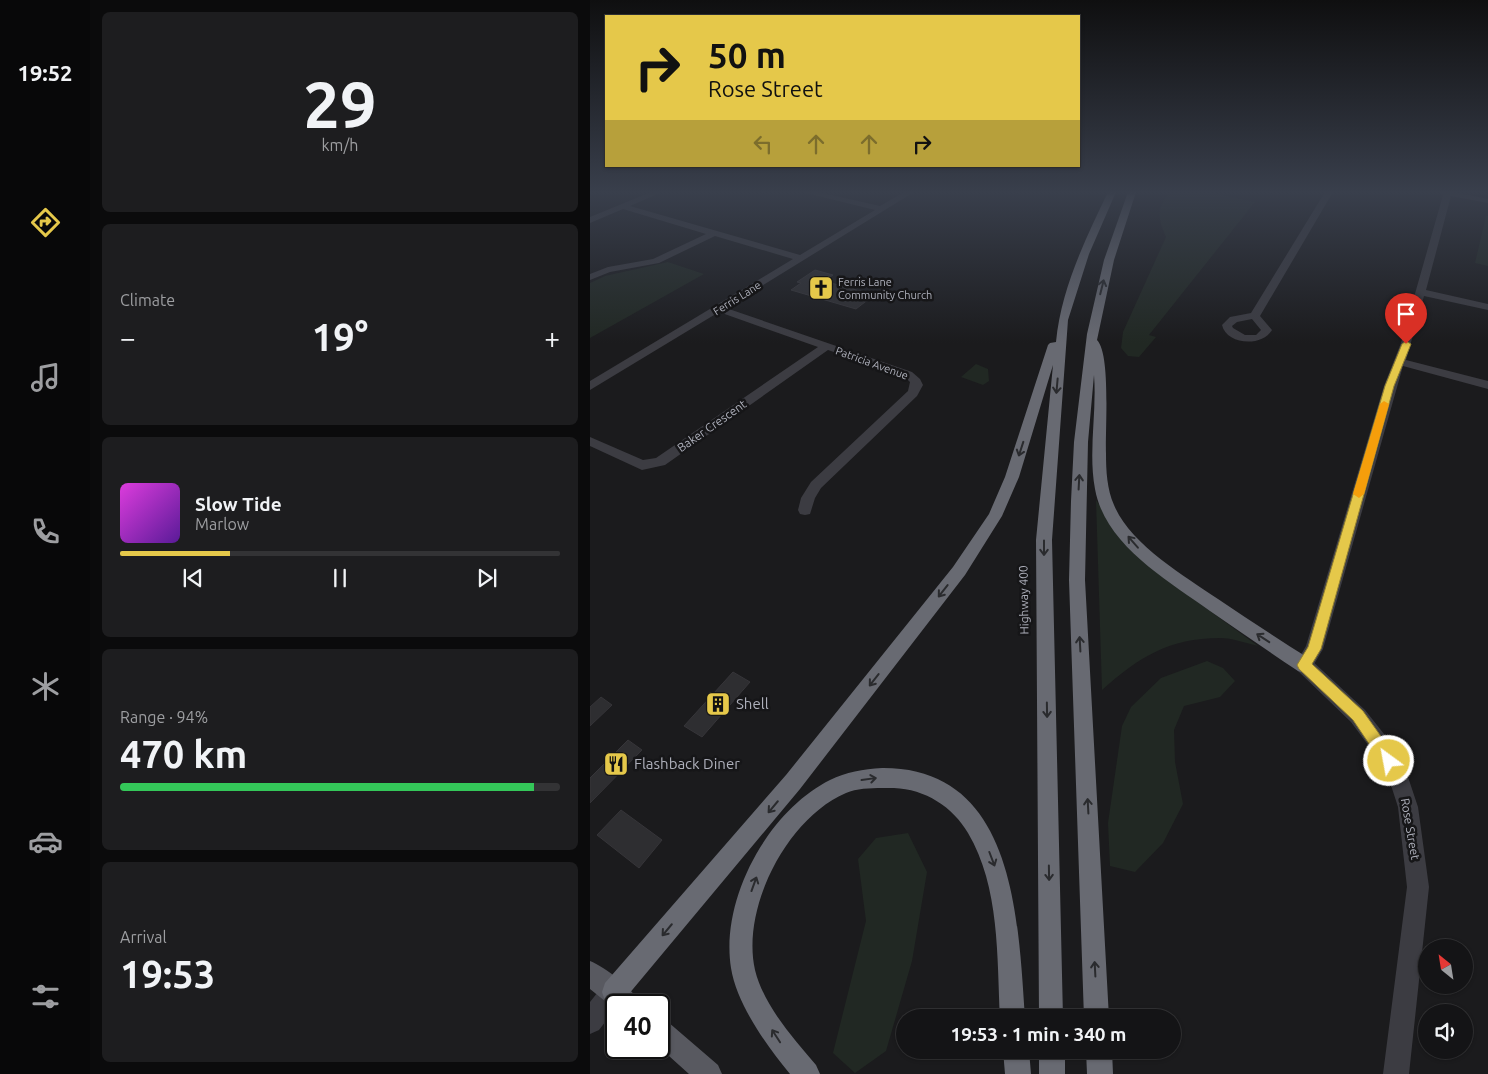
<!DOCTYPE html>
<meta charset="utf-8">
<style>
:root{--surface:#141416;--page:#1d1d1f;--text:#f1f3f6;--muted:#9d9ea1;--line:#333335;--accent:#e5c84a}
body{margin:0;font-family:Ubuntu,sans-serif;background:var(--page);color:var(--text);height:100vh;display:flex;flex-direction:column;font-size:19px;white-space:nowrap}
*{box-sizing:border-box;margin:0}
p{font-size:16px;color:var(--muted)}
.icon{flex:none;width:28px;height:28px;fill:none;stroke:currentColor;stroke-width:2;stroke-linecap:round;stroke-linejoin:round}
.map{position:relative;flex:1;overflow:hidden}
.drawer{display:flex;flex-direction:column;gap:12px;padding:12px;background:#0b0b0c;width:500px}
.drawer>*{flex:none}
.banner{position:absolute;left:15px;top:15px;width:475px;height:152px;border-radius:0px;box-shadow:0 1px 4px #0004,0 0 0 1px var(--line);background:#e5c84a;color:#111;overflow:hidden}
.needle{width:32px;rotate:330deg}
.fabs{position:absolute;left:828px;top:939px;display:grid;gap:10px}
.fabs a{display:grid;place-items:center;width:55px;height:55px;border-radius:50%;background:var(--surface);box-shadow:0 1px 4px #0004,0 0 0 1px var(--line);font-size:25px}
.speed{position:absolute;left:15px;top:994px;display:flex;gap:10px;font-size:25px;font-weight:700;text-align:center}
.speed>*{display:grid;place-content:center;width:65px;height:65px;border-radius:50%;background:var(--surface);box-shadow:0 1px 4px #0004,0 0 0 1px var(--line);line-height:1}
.speed .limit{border:2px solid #111;border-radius:8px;background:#fff;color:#111}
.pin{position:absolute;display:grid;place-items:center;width:42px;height:42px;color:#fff;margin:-51px -21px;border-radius:50% 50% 50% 0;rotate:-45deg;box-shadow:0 0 5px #0007}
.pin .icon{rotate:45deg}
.me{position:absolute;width:55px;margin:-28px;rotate:328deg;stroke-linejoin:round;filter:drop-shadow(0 0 4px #0008)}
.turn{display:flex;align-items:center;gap:18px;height:105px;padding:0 20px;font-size:22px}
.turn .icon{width:65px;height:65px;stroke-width:2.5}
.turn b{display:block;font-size:35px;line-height:42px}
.lanes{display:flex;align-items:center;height:48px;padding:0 20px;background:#0003;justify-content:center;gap:25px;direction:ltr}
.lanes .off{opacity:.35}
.big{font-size:38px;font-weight:600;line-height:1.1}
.drawer .tile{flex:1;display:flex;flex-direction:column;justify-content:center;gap:8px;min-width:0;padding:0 18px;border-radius:8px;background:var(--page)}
.drawer .dial{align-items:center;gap:0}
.dial b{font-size:65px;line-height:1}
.song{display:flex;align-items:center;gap:15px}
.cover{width:60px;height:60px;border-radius:8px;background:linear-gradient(135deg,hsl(300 70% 55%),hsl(270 70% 35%))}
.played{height:5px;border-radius:2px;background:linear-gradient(90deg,var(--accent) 25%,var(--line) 25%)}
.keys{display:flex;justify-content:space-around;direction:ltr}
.heat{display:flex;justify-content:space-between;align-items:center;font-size:28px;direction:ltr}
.charge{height:8px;border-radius:4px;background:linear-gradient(90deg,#34c759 94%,var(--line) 0)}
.trip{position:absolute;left:306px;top:1009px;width:285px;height:50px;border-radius:25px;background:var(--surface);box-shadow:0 1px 4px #0004,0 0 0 1px var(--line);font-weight:600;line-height:50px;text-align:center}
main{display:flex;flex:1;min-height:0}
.menu{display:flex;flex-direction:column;width:90px;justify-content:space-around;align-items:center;background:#080809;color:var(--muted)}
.menu .icon{width:35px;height:35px}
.menu .current{color:var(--accent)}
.menu b{font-size:22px;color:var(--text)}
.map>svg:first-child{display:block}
.green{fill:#212823}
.building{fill:#2e2e31;stroke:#363539}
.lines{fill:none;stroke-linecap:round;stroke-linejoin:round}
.minor{fill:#3c3c42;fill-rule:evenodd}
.tertiary{fill:#3c3c42;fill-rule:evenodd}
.primary{fill:#585960;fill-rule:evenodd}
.motorway{fill:#686a72;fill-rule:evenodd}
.oneway{stroke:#2a2b2e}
.route{fill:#e5c84a;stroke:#958230}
.slow{fill:#f59e0b}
.labels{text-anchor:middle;stroke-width:5;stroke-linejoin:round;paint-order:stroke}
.far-poi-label{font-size:11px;fill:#aeb0bb;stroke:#161618;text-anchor:start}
.far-street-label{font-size:11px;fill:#aeb0bb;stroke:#161618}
.street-label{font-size:12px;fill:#aeb0bb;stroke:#161618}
.near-poi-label{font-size:15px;fill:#aeb0bb;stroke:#161618;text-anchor:start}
</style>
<main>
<nav class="menu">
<b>19:52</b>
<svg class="icon current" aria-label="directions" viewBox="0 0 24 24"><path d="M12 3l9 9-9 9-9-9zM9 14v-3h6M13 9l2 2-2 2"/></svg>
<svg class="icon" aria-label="music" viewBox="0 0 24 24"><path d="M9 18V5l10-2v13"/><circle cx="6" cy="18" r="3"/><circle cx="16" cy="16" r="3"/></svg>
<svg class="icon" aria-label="phone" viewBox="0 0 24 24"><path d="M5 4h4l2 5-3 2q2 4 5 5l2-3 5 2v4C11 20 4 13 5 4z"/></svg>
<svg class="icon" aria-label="climate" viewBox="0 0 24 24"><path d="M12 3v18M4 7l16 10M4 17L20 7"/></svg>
<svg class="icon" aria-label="car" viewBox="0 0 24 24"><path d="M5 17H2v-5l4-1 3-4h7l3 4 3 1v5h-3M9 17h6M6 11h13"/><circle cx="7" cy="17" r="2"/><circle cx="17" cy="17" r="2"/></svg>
<svg class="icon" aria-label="filters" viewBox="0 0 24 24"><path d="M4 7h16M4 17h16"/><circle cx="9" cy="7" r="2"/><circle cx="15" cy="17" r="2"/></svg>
</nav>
<section class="drawer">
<div class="tile dial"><b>29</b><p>km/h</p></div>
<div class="tile"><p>Climate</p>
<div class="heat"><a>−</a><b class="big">19°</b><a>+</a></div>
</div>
<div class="tile">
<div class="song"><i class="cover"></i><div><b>Slow Tide</b><p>Marlow</p></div></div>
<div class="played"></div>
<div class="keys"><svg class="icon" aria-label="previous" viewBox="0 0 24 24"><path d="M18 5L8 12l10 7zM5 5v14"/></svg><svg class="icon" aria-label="pause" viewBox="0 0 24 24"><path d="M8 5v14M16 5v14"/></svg><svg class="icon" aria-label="next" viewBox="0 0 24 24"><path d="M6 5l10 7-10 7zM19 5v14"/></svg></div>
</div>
<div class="tile"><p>Range · 94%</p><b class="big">470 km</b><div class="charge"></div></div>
<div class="tile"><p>Arrival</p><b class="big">19:53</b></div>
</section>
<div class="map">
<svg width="898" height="1074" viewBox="0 0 898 1074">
<rect width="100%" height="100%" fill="#1b1b1d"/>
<path class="green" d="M579,192H618L665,202L559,335L566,337L549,357L538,356L531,348L533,332L576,237C568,219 566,209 579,192Z
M896,216H898V266L885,263Z
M78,262L114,274L0,338V283L15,276Z
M386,364L398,369L399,381L393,385L371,377Z
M506,500L536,545L583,584L668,646C656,643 642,638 630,638C579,638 549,657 512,690Z
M617,661L633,668L645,681L630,697L594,706L584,730L585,762L593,804L573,843L545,872L520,866L518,823L532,726L541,707L571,678Z
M318,833L337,872L322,961L296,1051L265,1073L243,1053L276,921L268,859L286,838Z"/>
<path class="building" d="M225,270L243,275L234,281L284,295L266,309L201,290L211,283L207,282Z
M143,672L160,682L112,737L94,726Z
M11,697L22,705L0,726V707Z
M38,740L52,750L0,803V778Z
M31,810L72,840L49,868L7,835Z"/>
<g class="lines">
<path class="minor" d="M61,192H72L40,206L210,255L285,210L212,192H228L290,206L314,192H324L136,308L322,372L330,379L333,385L327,396L231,488L225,498L220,514L215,515L210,514L208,510L211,498L221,482L318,391L320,382L314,376L238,350L75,465L52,470L0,446V437L53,460L66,458L228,347L129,312L0,390V381L203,259L125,236L69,263L20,272L0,280V274L18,267L63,259L116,234L33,209L0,223V217Z
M735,192H743L670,316L682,330C671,348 636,344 632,325L640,317L661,313ZM662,319L671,330L666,335H655L643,328L642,326L647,322Z
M848,192H865L898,199V203L861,196L836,290L898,304V310L834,296L816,360L898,381V389L813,366L733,649L720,671L714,673L708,671L705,665L716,646L794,386L811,343L853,195Z"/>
<path class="tertiary" d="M714,657L720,659L775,710L798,739L815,768L828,807L839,887L819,1074H793L817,887L808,807L799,779L784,753L761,722L708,671L705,665L708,659Z
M24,980L33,983L36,992L29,1005H26V1008L9,1030L0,1034V1002L15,983Z"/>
<path class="primary" d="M0,961C15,967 45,990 51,1005H26V1010L0,989Z
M69,1018L78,1022L128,1065L132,1074H99L69,1047Z"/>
<path class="motorway" d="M518,192H526L499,254L478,320L462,540L473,1018H449L446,540L463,365L429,477L412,516L375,575L210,789L33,1001L24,1004L15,1001L12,992L15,983L196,775L363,567L399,514L415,477L458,345L460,343L466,342C471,289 495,240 518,192Z
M538,192H546L524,260L507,340C521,354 515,431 516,453C516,471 517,489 524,505C540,544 594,576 628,599C658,619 689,640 720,659L723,665L720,671L714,673L708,671C678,651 649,631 620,611C577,580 515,545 505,489C498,451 507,413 504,375L498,442L495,580L519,1018H494L479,580L481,501L484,442L497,334L514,260Z
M292,768C426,767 428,920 435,1018H410C407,957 410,887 378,833C363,807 335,789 304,788C289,788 270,787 256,793C197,818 151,908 165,970C174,1006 203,1038 226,1065L230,1074H200C177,1046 147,1005 141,968C130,899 178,811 240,780C256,772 273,769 292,768Z
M413,1050H439L441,1074H415Z
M449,1050H475V1074H449Z
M496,1050H522L523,1074H497Z"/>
</g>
<defs><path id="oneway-shaft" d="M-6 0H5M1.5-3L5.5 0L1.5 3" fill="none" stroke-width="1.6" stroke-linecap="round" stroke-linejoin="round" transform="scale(1.25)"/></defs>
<g class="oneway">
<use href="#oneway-shaft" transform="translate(512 287) rotate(-76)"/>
<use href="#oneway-shaft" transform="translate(467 386) rotate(95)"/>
<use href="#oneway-shaft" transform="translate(431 449) rotate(108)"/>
<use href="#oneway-shaft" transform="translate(489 482) rotate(-87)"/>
<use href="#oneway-shaft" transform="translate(543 542) rotate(-131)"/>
<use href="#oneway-shaft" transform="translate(454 548) rotate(90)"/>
<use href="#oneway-shaft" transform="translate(353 591) rotate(128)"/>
<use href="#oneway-shaft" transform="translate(673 638) rotate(-147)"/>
<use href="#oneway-shaft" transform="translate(490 644) rotate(-93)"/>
<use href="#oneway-shaft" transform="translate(284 680) rotate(128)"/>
<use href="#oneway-shaft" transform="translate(457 710) rotate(89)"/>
<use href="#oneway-shaft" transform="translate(279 779) rotate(-8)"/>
<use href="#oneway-shaft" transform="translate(498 806) rotate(-93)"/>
<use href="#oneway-shaft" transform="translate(183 807) rotate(130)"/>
<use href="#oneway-shaft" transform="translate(402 859) rotate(69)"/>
<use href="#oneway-shaft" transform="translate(459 873) rotate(89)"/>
<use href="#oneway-shaft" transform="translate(164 884) rotate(-70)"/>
<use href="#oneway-shaft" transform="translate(77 930) rotate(130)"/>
<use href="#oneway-shaft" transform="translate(505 969) rotate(-93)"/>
<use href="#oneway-shaft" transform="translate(186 1036) rotate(-123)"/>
</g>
<linearGradient id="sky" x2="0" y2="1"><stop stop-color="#0f0f10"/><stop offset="0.56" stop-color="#393f4c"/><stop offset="1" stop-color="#393f4c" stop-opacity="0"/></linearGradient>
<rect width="898" height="343" fill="url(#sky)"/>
<path class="route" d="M816,341L821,344L804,386L731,649L722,664L773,711L805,756L807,761L805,766L799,768L794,766L763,720L709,669L707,665L718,647L795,386L812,344Z"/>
<path class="slow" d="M794,401L799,404L774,494L769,498L763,494L790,404Z"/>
<defs>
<symbol id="church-square" viewBox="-11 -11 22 22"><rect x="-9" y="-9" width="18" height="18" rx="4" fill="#e5c84a" stroke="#161618"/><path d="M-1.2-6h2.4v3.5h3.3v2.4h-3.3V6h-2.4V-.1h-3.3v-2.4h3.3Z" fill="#111"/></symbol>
<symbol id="building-square" viewBox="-11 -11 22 22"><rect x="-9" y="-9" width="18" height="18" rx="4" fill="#e5c84a" stroke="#161618"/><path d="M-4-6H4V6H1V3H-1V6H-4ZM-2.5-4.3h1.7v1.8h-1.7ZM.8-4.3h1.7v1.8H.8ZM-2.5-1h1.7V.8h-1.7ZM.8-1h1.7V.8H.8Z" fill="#111"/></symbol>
<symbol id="restaurant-square" viewBox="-11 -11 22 22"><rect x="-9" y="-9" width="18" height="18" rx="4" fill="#e5c84a" stroke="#161618"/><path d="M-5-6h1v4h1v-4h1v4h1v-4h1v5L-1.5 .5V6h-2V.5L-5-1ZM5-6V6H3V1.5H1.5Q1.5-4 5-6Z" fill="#111"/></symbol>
</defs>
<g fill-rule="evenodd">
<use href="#church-square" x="217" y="274" width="28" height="28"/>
<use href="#building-square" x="114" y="690" width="28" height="28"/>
<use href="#restaurant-square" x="12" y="750" width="28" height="28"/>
</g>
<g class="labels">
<g class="far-poi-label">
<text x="248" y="286">Ferris Lane<tspan x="248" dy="13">Community Church</tspan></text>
</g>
<g class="far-street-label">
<text transform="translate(147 298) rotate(-32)" y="4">Ferris Lane</text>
<text transform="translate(282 363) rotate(20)" y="4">Patricia Avenue</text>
</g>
<g class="street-label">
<text transform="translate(122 426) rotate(-35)" y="4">Baker Crescent</text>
<text transform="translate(434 600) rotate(-91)" y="4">Highway 400</text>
<text transform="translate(820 829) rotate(80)" y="4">Rose Street</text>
</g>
<g class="near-poi-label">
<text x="146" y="709">Shell</text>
<text x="44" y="769">Flashback Diner</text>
</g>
</g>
</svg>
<div class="fabs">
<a><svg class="needle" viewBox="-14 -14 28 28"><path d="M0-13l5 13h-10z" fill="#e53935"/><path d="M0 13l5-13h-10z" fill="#9d9ea1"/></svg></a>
<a><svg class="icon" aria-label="sound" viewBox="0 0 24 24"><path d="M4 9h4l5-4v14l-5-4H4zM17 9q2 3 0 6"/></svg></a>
</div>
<div class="speed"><div class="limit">40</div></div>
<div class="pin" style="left:816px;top:344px;background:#d93025"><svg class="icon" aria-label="arrive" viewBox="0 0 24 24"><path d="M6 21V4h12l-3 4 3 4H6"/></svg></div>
<svg class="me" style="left:799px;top:761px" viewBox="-20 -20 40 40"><circle r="17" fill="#e5c84a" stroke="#fff" stroke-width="3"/><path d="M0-11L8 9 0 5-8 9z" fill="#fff"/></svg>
<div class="trip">19:53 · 1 min · 340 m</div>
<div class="banner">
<div class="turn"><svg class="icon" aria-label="right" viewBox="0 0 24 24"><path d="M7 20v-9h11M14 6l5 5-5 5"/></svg><div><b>50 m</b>Rose Street</div></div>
<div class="lanes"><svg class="icon off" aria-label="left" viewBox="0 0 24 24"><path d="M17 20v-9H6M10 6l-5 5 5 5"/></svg><svg class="icon off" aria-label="ahead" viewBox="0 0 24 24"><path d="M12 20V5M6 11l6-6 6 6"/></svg><svg class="icon off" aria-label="ahead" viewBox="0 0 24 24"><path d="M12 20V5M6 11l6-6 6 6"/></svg><svg class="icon" aria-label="right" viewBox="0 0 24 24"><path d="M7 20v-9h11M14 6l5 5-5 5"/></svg></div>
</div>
</div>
</main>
